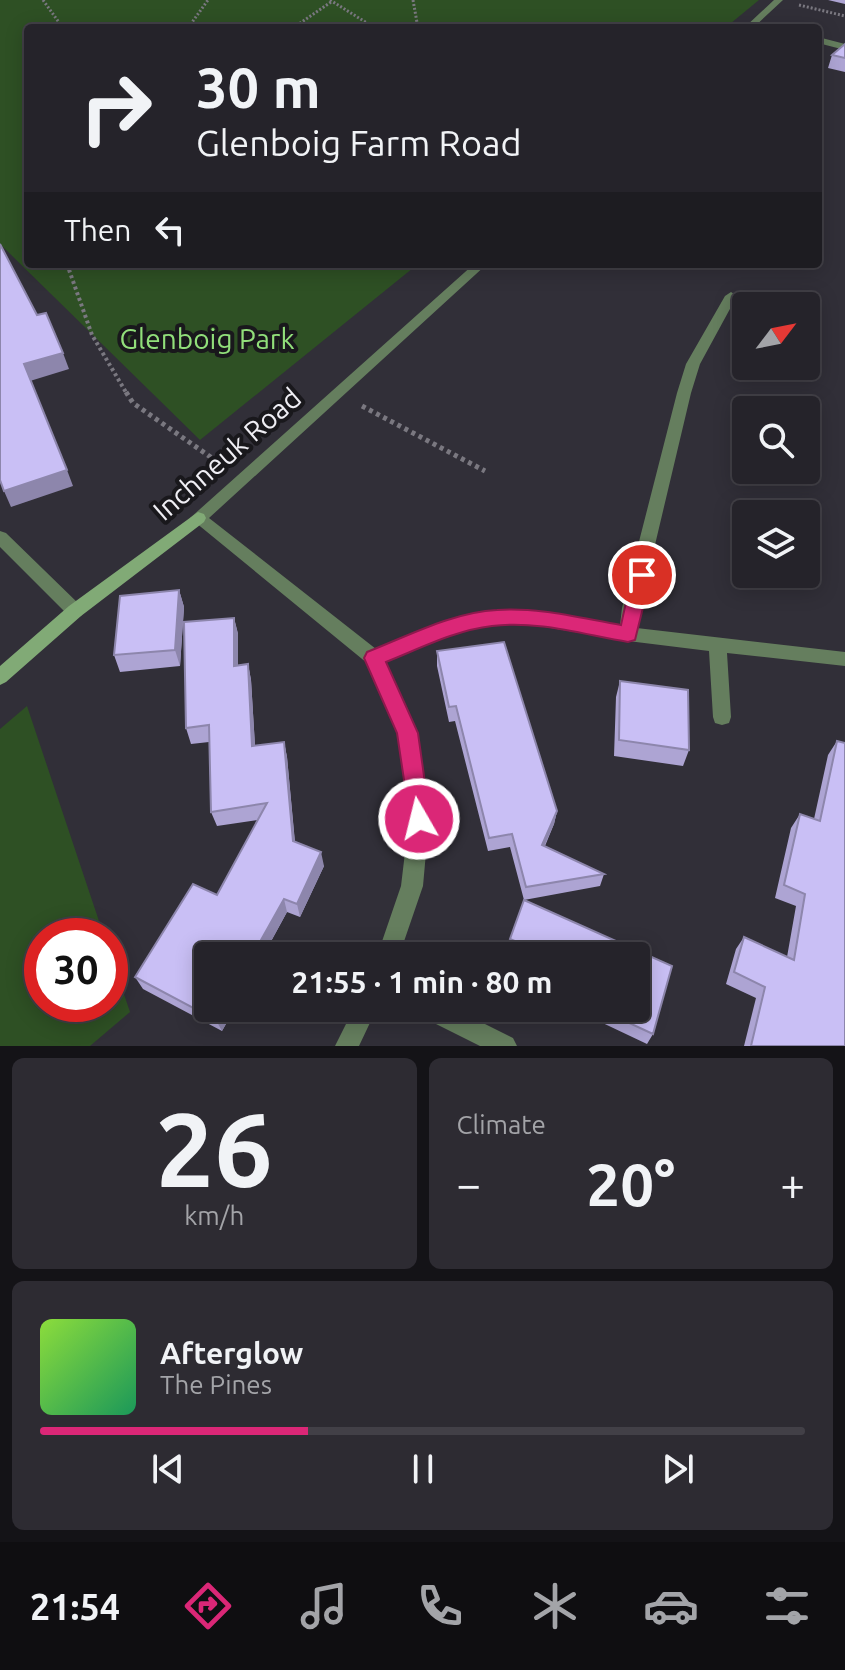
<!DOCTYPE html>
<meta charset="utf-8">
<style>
:root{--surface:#25232a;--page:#2d2b32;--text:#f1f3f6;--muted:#a3a4a8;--line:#424047;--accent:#db2777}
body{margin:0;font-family:Ubuntu,sans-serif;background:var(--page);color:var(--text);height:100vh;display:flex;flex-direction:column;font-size:30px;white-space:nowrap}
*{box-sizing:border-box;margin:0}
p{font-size:26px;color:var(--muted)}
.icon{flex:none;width:44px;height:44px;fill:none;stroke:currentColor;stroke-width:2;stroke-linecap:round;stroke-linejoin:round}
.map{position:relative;height:1046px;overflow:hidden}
.panel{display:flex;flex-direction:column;gap:12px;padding:12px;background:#141317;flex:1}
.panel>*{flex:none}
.banner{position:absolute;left:24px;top:24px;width:798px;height:244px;border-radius:8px;box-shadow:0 4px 20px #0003,0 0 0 2px var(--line);background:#25232a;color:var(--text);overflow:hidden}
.needle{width:52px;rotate:58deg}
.buttons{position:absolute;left:732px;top:292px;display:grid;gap:16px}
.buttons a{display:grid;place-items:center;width:88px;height:88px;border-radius:8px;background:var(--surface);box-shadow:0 4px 20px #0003,0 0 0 2px var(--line);font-size:40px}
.speed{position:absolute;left:24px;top:918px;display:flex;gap:16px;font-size:40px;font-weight:700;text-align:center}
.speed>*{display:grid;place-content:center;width:104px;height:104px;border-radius:50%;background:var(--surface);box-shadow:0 4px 20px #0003,0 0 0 2px var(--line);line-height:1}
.speed .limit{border:12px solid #d22;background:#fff;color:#111}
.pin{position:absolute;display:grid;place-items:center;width:68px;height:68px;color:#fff;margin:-34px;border:4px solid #fff;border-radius:50%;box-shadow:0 2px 8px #0007}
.me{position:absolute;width:88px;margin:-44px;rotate:352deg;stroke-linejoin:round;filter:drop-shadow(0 0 6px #0008)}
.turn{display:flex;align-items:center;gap:28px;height:168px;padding:0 40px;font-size:36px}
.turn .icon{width:104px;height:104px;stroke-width:2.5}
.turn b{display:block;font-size:56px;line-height:68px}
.then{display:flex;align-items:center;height:76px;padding:0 40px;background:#0003;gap:16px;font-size:30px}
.big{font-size:60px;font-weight:600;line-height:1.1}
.panel .widget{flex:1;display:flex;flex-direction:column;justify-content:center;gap:12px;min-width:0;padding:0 28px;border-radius:12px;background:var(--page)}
.panel .dial{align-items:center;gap:0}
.dial b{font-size:104px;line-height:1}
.song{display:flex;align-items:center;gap:24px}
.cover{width:96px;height:96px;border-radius:12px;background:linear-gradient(135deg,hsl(90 70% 55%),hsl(150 70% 35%))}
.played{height:8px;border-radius:4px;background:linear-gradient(90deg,var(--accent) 35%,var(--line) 35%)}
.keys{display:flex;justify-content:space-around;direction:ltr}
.heat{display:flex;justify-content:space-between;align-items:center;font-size:44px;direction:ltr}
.panel .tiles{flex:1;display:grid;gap:12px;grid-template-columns:1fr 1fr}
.widget:last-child{grid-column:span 2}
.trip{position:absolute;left:194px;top:942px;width:456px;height:80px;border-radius:8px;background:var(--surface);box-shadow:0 4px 20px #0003,0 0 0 2px var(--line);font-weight:600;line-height:80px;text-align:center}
.dock{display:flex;height:128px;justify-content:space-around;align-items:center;background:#0f0e11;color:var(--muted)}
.dock .icon{width:56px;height:56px}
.dock .selected{color:var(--accent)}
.dock b{font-size:36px;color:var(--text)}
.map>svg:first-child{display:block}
.green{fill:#2e5024}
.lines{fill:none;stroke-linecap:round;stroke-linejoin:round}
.path-far2{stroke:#7a7880;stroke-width:3;stroke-dasharray:2 2;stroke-linecap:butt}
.path-far1{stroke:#7a7880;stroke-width:4;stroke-dasharray:3 3;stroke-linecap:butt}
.path{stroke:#7a7880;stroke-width:5;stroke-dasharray:4 4;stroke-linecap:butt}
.lane{fill:#657e5e;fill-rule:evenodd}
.street{fill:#657e5e;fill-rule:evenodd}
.secondary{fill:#81aa76;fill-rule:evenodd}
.wall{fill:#ada4d3}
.shaded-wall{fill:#8d86ac}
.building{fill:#c9bff5;stroke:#8d86ac;stroke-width:2}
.route{fill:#db2777;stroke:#8e194d;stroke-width:2}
.labels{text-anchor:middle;stroke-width:8;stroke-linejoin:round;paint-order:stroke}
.park-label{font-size:28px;fill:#91df7a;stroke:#19181c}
.street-label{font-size:28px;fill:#efeef4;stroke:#19181c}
</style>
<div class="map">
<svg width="845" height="1046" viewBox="0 0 845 1046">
<rect width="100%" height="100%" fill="#312f38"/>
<path class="green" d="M0,0H759L725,28H28V264H418L200,440L0,244Z
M27,706L104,936H42V1004H110V953L130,1012L90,1046H0V729Z"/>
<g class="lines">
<path class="path-far2" d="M43,0L63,28
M330,0L375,28
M413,0L418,28
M799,5L845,16
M188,28L208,0
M293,28L331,2"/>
<path class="path-far1" d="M67,264L92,335L127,394"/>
<path class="path" d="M126,392L133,403L222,465
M362,406L485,471"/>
<path class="lane" d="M774,0H783L753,28H744Z
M818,37L845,44V50L818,43Z
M731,292L737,296L700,364L691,393L640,608L634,639L628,641L622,639L619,634L622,608L677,393L686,364L725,296Z"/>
<path class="street" d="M474,264H487L209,518L376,649L460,617L494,611L527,610L628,627L845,652V666L727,653L731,717L729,723L722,725L715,723L713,717L709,651L628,641L527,624L494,625L462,631L385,662L417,733L429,819L423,886L399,956H377L401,886L409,819L397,733L367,663L190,518Z
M0,531L6,533L81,606L84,611L81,616L75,618L69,616L0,547Z
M354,1008H377L359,1046H335Z
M417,1008H453L513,1038L517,1046H480L420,1016Z"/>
<path class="secondary" d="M198,512L204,514L206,518L204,522L81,616L6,682L0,685V666L69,606Z"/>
</g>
<path class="wall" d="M828,0H845V4Z
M845,44V72L828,68L832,55Z
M179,590L184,607L180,666L120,672L114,655Z
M234,618L238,634V665L248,664L251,680L255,746L284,742L287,757L295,842L324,866L300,917L287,912L263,956H208V1008H235L222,1031L143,989L135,977L217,895L258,820L217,826L211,812L209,742L191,744L186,728Z
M437,651L557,811L554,824L545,846L604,874L600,886L524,900L510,847L488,851L455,721L449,722L437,666Z
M620,681L689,750L683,766L614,756L616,697Z
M837,741L845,1046H744L756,998L726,984L736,949L744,937L787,957L796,906L775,898L791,828L800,814L814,819L828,755Z
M524,900L672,966L653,1034L647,1044L571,1008H636V956H521L508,950L510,939Z"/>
<path class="shaded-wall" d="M63,353L69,369L30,381L24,364Z
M67,470L73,486L11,507L4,491Z
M179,590L184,607L180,666L175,650Z
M234,618L238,634V682L234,666Z
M248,664L251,680L256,762L252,746Z
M284,742L287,757L296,855L293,841Z
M557,811L554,824L539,858L542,845Z
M321,852L324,866L300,917L297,904Z
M284,899L287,912L263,956H252Z
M223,1008H235L222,1031L216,1020Z"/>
<path class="building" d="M845,44V58L832,55Z
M0,244L37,315L46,313L63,353L24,364L67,470L4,491L0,480Z
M179,590L175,650L114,655L120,596Z
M234,618V666L248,664L252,746L284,742L293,841L321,852L297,904L284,899L252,956H208V1008H223L216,1020L135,977L193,884L217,895L267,803L211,812L209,725L186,728L184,622Z
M504,642L557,811L542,845L604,874L526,887L512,834L489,838L456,706L449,707L437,651Z
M620,681L688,690L689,750L619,740Z
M837,741L845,743V1046H751L765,987L734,972L744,937L794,960L805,894L784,885L800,814L820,821Z
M524,900L672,966L653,1034L597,1008H636V956H550L510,939Z"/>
<path class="route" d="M642,567L651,575L635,640L628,642C585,635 537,620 492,626C456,630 421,648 386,662L418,733L430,819L427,827L419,830L411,827L397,733L364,658L367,652C408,636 453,612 497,610C538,607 580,618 621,625L632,575Z"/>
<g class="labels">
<g class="park-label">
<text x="207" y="349">Glenboig Park</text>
</g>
<g class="street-label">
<text transform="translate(227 454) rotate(-41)" y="10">Inchneuk Road</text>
</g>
</g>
</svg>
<div class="buttons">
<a><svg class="needle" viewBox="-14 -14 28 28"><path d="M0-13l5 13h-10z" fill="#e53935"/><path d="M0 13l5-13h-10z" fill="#a3a4a8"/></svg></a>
<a><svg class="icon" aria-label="search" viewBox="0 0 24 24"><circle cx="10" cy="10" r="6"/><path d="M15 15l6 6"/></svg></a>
<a><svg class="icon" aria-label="layers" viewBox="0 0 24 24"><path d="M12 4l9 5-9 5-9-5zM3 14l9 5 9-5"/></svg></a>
</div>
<div class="speed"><div class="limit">30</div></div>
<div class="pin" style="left:642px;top:575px;background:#d93025"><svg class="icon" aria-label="arrive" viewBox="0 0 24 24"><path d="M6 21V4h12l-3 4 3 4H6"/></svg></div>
<svg class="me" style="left:419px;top:819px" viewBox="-20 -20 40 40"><circle r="17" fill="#db2777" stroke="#fff" stroke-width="3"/><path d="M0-11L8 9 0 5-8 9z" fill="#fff"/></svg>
<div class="trip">21:55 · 1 min · 80 m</div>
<div class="banner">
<div class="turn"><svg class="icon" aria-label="right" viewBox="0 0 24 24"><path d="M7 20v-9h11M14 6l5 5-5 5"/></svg><div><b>30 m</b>Glenboig Farm Road</div></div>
<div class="then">Then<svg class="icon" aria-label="left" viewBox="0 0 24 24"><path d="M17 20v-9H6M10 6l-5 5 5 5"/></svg></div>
</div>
</div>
<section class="panel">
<div class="tiles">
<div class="widget dial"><b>26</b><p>km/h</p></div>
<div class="widget"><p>Climate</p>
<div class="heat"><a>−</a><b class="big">20°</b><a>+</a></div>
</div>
<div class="widget">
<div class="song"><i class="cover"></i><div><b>Afterglow</b><p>The Pines</p></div></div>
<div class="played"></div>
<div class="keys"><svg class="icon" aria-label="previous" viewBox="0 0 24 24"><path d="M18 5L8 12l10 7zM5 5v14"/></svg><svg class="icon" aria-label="pause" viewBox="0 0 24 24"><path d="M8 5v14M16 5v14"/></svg><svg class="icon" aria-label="next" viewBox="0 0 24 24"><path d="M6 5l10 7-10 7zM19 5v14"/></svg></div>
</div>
</div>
</section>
<nav class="dock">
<b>21:54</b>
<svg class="icon selected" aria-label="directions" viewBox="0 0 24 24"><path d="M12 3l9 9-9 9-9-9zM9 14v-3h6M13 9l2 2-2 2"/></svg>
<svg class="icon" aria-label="music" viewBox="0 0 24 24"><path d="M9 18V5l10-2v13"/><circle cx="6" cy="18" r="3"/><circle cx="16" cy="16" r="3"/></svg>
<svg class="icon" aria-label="phone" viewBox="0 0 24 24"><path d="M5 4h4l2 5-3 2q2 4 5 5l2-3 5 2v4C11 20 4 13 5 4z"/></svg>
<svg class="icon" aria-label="climate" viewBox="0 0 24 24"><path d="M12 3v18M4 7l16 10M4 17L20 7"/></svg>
<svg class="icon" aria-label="car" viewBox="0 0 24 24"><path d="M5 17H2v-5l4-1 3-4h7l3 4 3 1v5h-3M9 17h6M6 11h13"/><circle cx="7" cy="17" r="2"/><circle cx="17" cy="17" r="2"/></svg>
<svg class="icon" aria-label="filters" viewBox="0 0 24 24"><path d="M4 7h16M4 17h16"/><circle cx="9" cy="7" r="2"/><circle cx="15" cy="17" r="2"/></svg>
</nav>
